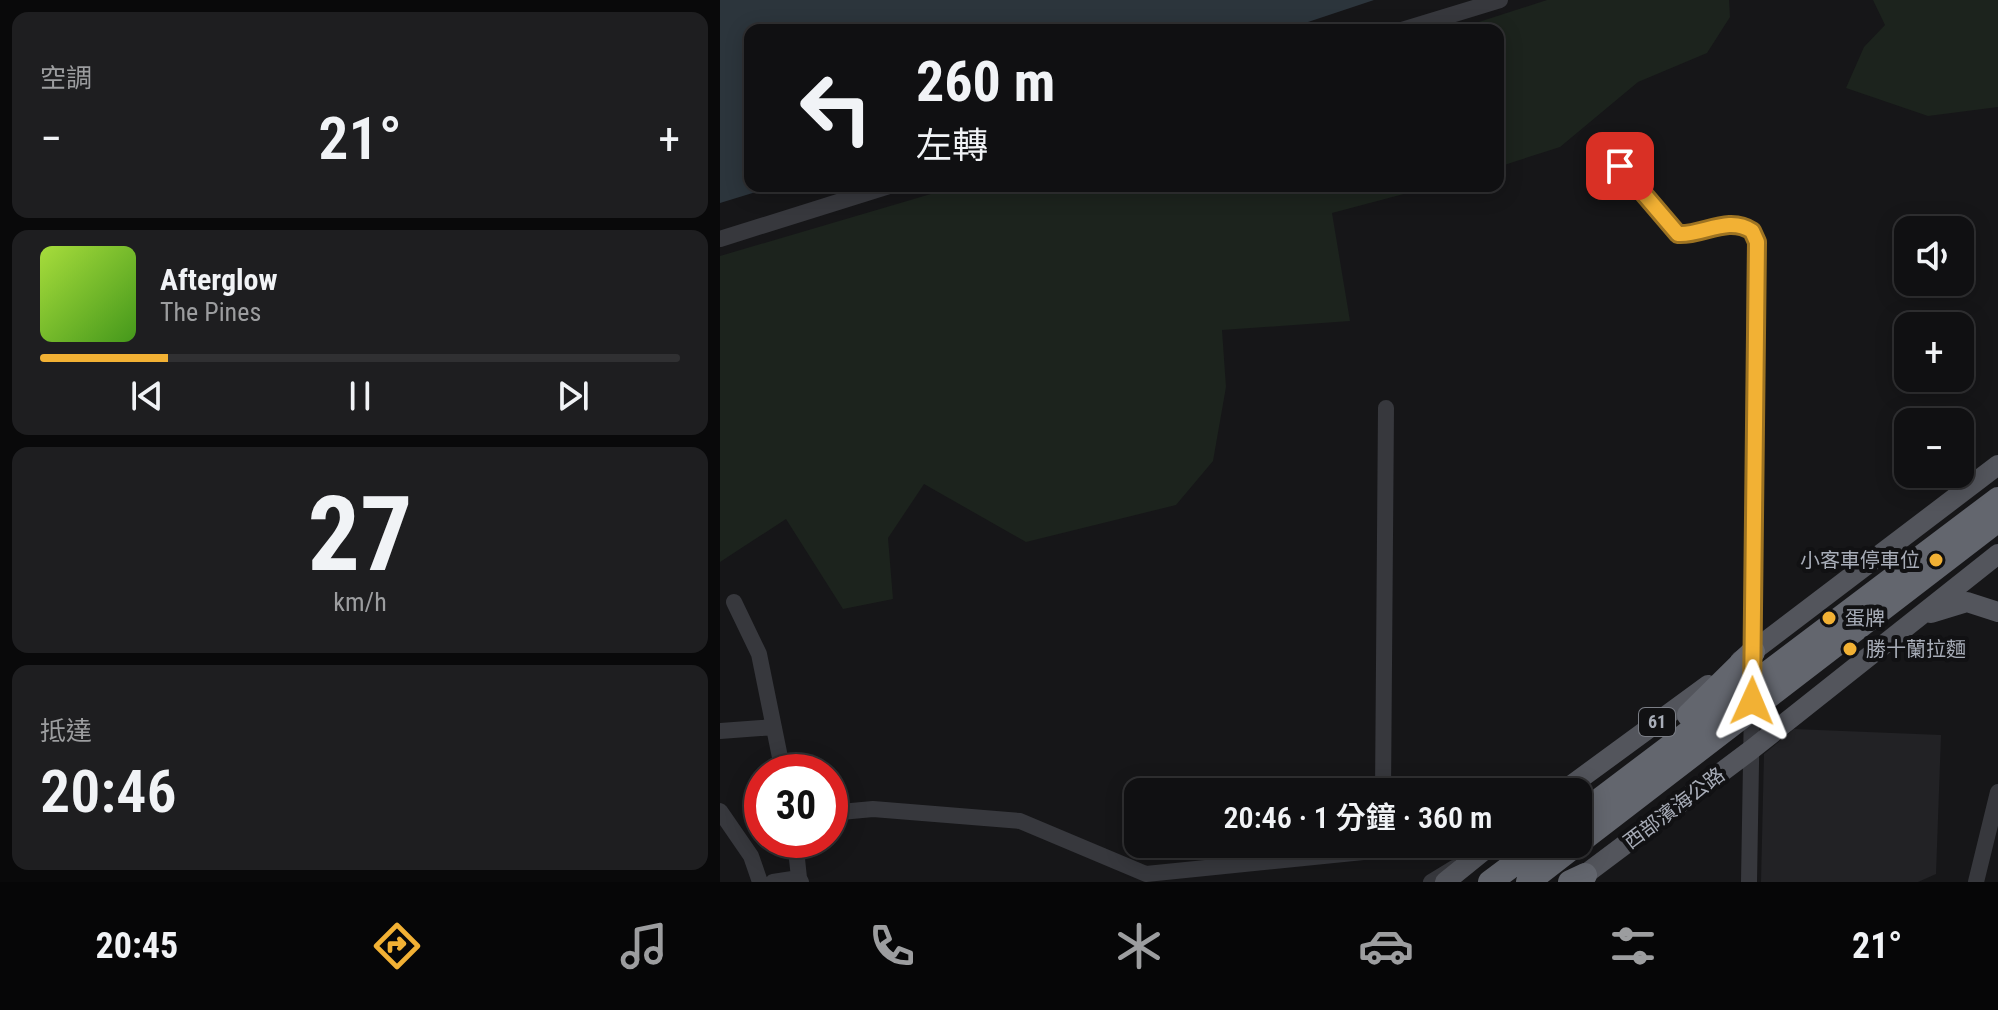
<!DOCTYPE html>
<html lang="zh-TW">
<meta charset="utf-8">
<style>
:root{--surface:#101012;--page:#1e1e20;--text:#f1f3f6;--muted:#9c9d9f;--line:#303032;--accent:#f2b134}
body{margin:0;font-family:"Roboto Condensed","Noto Sans TC",sans-serif;background:var(--page);color:var(--text);height:100vh;display:flex;flex-direction:column;font-size:30px;white-space:nowrap}
*{box-sizing:border-box;margin:0}
p{font-size:26px;color:var(--muted)}
.icon{flex:none;width:44px;height:44px;fill:none;stroke:currentColor;stroke-width:2;stroke-linecap:round;stroke-linejoin:round}
.map{position:relative;flex:1;overflow:hidden}
.drawer{display:flex;flex-direction:column;gap:12px;padding:12px;background:#09090a;width:720px}
.drawer>*{flex:none}
.banner{position:absolute;left:24px;top:24px;width:760px;height:168px;border-radius:16px;box-shadow:0 4px 20px #0003,0 0 0 2px var(--line);background:#101012;color:var(--text);overflow:hidden}
.fabs{position:absolute;left:1174px;top:216px;display:grid;gap:16px}
.fabs a{display:grid;place-items:center;width:80px;height:80px;border-radius:16px;background:var(--surface);box-shadow:0 4px 20px #0003,0 0 0 2px var(--line);font-size:40px}
.speed{position:absolute;left:24px;top:754px;display:flex;gap:16px;font-size:40px;font-weight:700;text-align:center}
.speed>*{display:grid;place-content:center;width:104px;height:104px;border-radius:50%;background:var(--surface);box-shadow:0 4px 20px #0003,0 0 0 2px var(--line);line-height:1}
.speed .limit{border:12px solid #d22;background:#fff;color:#111}
.pin{position:absolute;display:grid;place-items:center;width:68px;height:68px;color:#fff;margin:-34px;border-radius:16px;box-shadow:0 4px 12px #0006}
.me{position:absolute;width:88px;margin:-44px;rotate:1deg;stroke-linejoin:round;filter:drop-shadow(0 0 6px #0008)}
.turn{display:flex;align-items:center;gap:28px;height:168px;padding:0 40px;font-size:36px}
.turn .icon{width:104px;height:104px;stroke-width:2.5}
.turn b{display:block;font-size:56px;line-height:68px}
.big{font-size:60px;font-weight:600;line-height:1.1}
.drawer .card{flex:1;display:flex;flex-direction:column;justify-content:center;gap:12px;min-width:0;padding:0 28px;border-radius:16px;background:var(--page)}
.drawer .dial{align-items:center;gap:0}
.dial b{font-size:104px;line-height:1}
.song{display:flex;align-items:center;gap:24px}
.cover{width:96px;height:96px;border-radius:12px;background:linear-gradient(135deg,hsl(80 70% 55%),hsl(100 70% 35%))}
.played{height:8px;border-radius:4px;background:linear-gradient(90deg,var(--accent) 20%,var(--line) 20%)}
.keys{display:flex;justify-content:space-around;direction:ltr}
.heat{display:flex;justify-content:space-between;align-items:center;font-size:44px;direction:ltr}
.trip{position:absolute;left:404px;top:778px;width:468px;height:80px;border-radius:16px;background:var(--surface);box-shadow:0 4px 20px #0003,0 0 0 2px var(--line);font-weight:600;line-height:80px;text-align:center}
.dock{display:flex;height:128px;justify-content:space-around;align-items:center;background:#060607;color:var(--muted)}
.dock .icon{width:56px;height:56px}
.dock .on{color:var(--accent)}
.dock b{font-size:36px;color:var(--text)}
main{display:flex;flex:1;min-height:0}
.map>svg:first-child{display:block}
.built{fill:#222225}
.green{fill:#1c231d}
.water{fill:#2c353c}
.lines{fill:none;stroke-linecap:round;stroke-linejoin:round}
.minor{stroke:#37383d;stroke-width:16}
.major{stroke:#53555c;stroke-width:20}
.highway{stroke:#63666e;stroke-width:24}
.route-casing{stroke:#9d7322;stroke-width:20}
.route{stroke:#f2b134;stroke-width:14}
.poi-dot{fill:#f2b134;stroke:#111113;stroke-width:3}
.labels{text-anchor:middle;stroke-width:8;stroke-linejoin:round;paint-order:stroke}
.shield{fill:#111113;stroke:#7b7e86;stroke-width:2}
.shield-label{font-size:18px;font-weight:bold;fill:#a8adb8}
.poi-label{font-size:20px;fill:#a8adb8;stroke:#111113;text-anchor:start}
.street-label{font-size:20px;fill:#a8adb8;stroke:#111113}
</style>
<main>
<section class="drawer">
<div class="card"><p>空調</p>
<div class="heat"><a>−</a><b class="big">21°</b><a>+</a></div>
</div>
<div class="card">
<div class="song"><i class="cover"></i><div><b>Afterglow</b><p>The Pines</p></div></div>
<div class="played"></div>
<div class="keys"><svg class="icon" aria-label="previous" viewBox="0 0 24 24"><path d="M18 5L8 12l10 7zM5 5v14"/></svg><svg class="icon" aria-label="pause" viewBox="0 0 24 24"><path d="M8 5v14M16 5v14"/></svg><svg class="icon" aria-label="next" viewBox="0 0 24 24"><path d="M6 5l10 7-10 7zM19 5v14"/></svg></div>
</div>
<div class="card dial"><b>27</b><p>km/h</p></div>
<div class="card"><p>抵達</p><b class="big">20:46</b></div>
</section>
<div class="map">
<svg width="1278" height="882" viewBox="0 0 1278 882">
<rect width="100%" height="100%" fill="#161618"/>
<path class="built" d="M1074,729L1221,735L1216,874L1198,882H1041L1044,754Z"/>
<path class="green" d="M827,0H1009L1010,17L987,53L918,82L840,147L778,167V30H734Z
M1153,0H1278V107L1208,116L1126,88L1144,47L1165,25Z
M238,186H714L612,213L630,321L502,330L506,387L493,461L456,505L306,542L204,484L168,538L173,599L123,609L66,519L0,562V256Z"/>
<path class="water" d="M0,0H654L564,30H30V186H55L0,203Z"/>
<g class="lines">
<path class="minor" d="M682,30L780,0
M900,166L958,234C982,236 1015,212 1035,235L1032,660
M0,239L169,186
M14,602L39,654L63,772
M0,731L54,727
M663,792L666,408
M0,811L31,856L40,882
M110,813L153,809L300,821L426,874L663,850L762,851
M75,840L79,878
M53,882L79,878L81,882
M711,882L734,868
M1029,882L1032,704
M1256,882L1278,792"/>
<path class="major" d="M1211,613L1247,602L1278,612
M1020,661L1278,465
M842,792L988,685
M725,882L772,844
M855,882L1031,750L1278,554"/>
<path class="highway" d="M969,715L1033,652
M858,816L1278,499
M858,843L1278,520
M770,882L821,844
M808,882L857,844
M850,882L865,875"/>
</g>
<g class="lines">
<defs>
<path id="route" d="M900,166L958,234C982,236 1008,215 1032,231L1037,242L1032,701"/>
</defs>
<use href="#route" class="route-casing"/>
<use href="#route" class="route"/>
</g>
<g class="poi-dot">
<circle cx="1216" cy="560" r="8"/>
<circle cx="1109" cy="618" r="8"/>
<circle cx="1130" cy="649" r="8"/>
</g>
<g class="labels">
<rect class="shield" x="919" y="708" width="36" height="28" rx="6"/>
<g class="shield-label">
<text x="937" y="728">61</text>
</g>
<g class="poi-label">
<text x="1200" y="567" text-anchor="end">小客車停車位</text>
<text x="1125" y="625">蛋牌</text>
<text x="1146" y="656">勝十蘭拉麵</text>
</g>
<g class="street-label">
<text transform="translate(954 808) rotate(-37)" y="7">西部濱海公路</text>
</g>
</g>
</svg>
<div class="fabs">
<a><svg class="icon" aria-label="sound" viewBox="0 0 24 24"><path d="M4 9h4l5-4v14l-5-4H4zM17 9q2 3 0 6"/></svg></a>
<a>+</a>
<a>−</a>
</div>
<div class="speed"><div class="limit">30</div></div>
<div class="pin" style="left:900px;top:166px;background:#d93025"><svg class="icon" aria-label="arrive" viewBox="0 0 24 24"><path d="M6 21V4h12l-3 4 3 4H6"/></svg></div>
<svg class="me" style="left:1032px;top:701px" viewBox="-20 -20 40 40"><path d="M0-17L14 15 0 8-14 15z" fill="#f2b134" stroke="#fff" stroke-width="4"/></svg>
<div class="trip">20:46 · 1 分鐘 · 360 m</div>
<div class="banner">
<div class="turn"><svg class="icon" aria-label="left" viewBox="0 0 24 24"><path d="M17 20v-9H6M10 6l-5 5 5 5"/></svg><div><b>260 m</b>左轉</div></div>
</div>
</div>
</main>
<nav class="dock">
<b>20:45</b>
<svg class="icon on" aria-label="directions" viewBox="0 0 24 24"><path d="M12 3l9 9-9 9-9-9zM9 14v-3h6M13 9l2 2-2 2"/></svg>
<svg class="icon" aria-label="music" viewBox="0 0 24 24"><path d="M9 18V5l10-2v13"/><circle cx="6" cy="18" r="3"/><circle cx="16" cy="16" r="3"/></svg>
<svg class="icon" aria-label="phone" viewBox="0 0 24 24"><path d="M5 4h4l2 5-3 2q2 4 5 5l2-3 5 2v4C11 20 4 13 5 4z"/></svg>
<svg class="icon" aria-label="climate" viewBox="0 0 24 24"><path d="M12 3v18M4 7l16 10M4 17L20 7"/></svg>
<svg class="icon" aria-label="car" viewBox="0 0 24 24"><path d="M5 17H2v-5l4-1 3-4h7l3 4 3 1v5h-3M9 17h6M6 11h13"/><circle cx="7" cy="17" r="2"/><circle cx="17" cy="17" r="2"/></svg>
<svg class="icon" aria-label="filters" viewBox="0 0 24 24"><path d="M4 7h16M4 17h16"/><circle cx="9" cy="7" r="2"/><circle cx="15" cy="17" r="2"/></svg>
<b>21°</b>
</nav>
